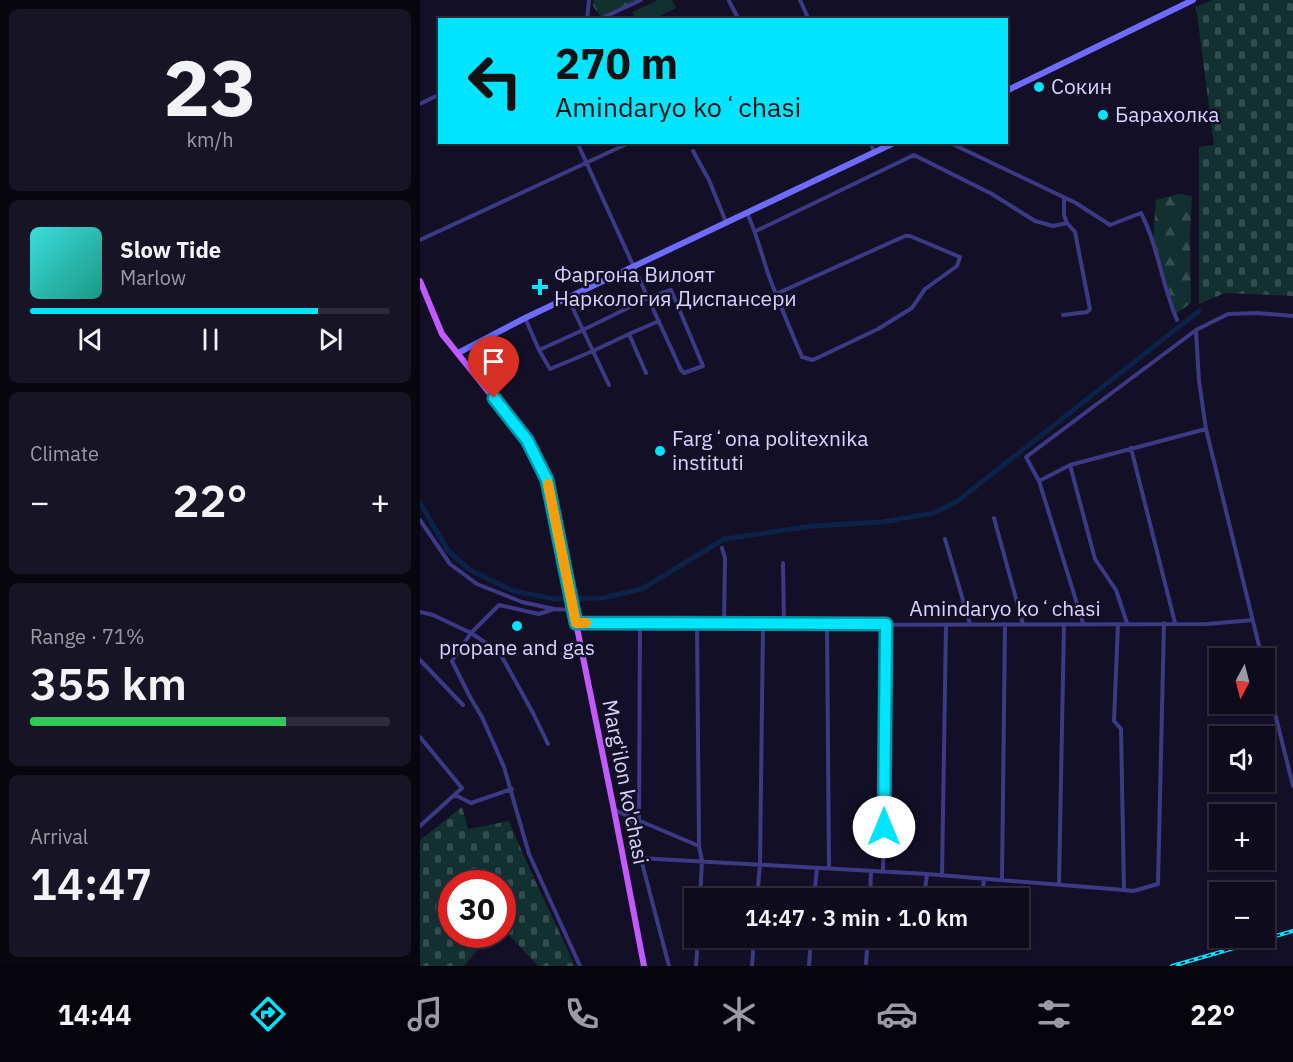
<!DOCTYPE html>
<meta charset="utf-8">
<style>
:root{--surface:#0e0b1c;--page:#171425;--text:#f1f3f6;--muted:#9b9ba3;--line:#2e2b3b;--accent:#00e5ff}
body{margin:0;font-family:"IBM Plex Sans",sans-serif;background:var(--page);color:var(--text);height:100vh;display:flex;flex-direction:column;font-size:22px;white-space:nowrap}
*{box-sizing:border-box;margin:0}
p{font-size:20px;color:var(--muted)}
.icon{flex:none;width:33px;height:33px;fill:none;stroke:currentColor;stroke-width:2;stroke-linecap:round;stroke-linejoin:round}
.map{position:relative;flex:1;overflow:hidden}
.panel{display:flex;flex-direction:column;gap:9px;padding:9px;background:#08060f;width:420px}
.panel>*{flex:none}
.hud{position:absolute;left:18px;top:18px;width:570px;height:126px;border-radius:0px;box-shadow:0 2px 4px #0004,0 0 0 2px var(--line);background:#00e5ff;color:#111;overflow:hidden}
.needle{width:39px;rotate:187deg}
.controls{position:absolute;left:789px;top:648px;display:grid;gap:12px}
.controls a{display:grid;place-items:center;width:66px;height:66px;border-radius:0px;background:var(--surface);box-shadow:0 2px 4px #0004,0 0 0 2px var(--line);font-size:30px}
.speed{position:absolute;left:18px;top:870px;display:flex;gap:12px;font-size:30px;font-weight:700;text-align:center}
.speed>*{display:grid;place-content:center;width:78px;height:78px;border-radius:50%;background:var(--surface);box-shadow:0 2px 4px #0004,0 0 0 2px var(--line);line-height:1}
.speed .limit{border:9px solid #d22;background:#fff;color:#111}
.pin{position:absolute;display:grid;place-items:center;width:51px;height:51px;color:#fff;margin:-62px -26px;border-radius:50% 50% 50% 0;rotate:-45deg;box-shadow:0 0 6px #0007}
.pin .icon{rotate:45deg}
.me{position:absolute;width:66px;margin:-33px;rotate:0deg;stroke-linejoin:round;filter:drop-shadow(0 0 4px #0008)}
.turn{display:flex;align-items:center;gap:21px;height:126px;padding:0 18px;font-size:27px}
.turn .icon{width:78px;height:78px;stroke-width:2.5}
.turn b{display:block;font-size:42px;line-height:51px}
.big{font-size:45px;font-weight:600;line-height:1.1}
.panel .tile{flex:1;display:flex;flex-direction:column;justify-content:center;gap:9px;min-width:0;padding:0 21px;border-radius:9px;background:var(--page)}
.panel .dial{align-items:center;gap:0}
.dial b{font-size:78px;line-height:1}
.song{display:flex;align-items:center;gap:18px}
.cover{width:72px;height:72px;border-radius:9px;background:linear-gradient(135deg,hsl(180 70% 55%),hsl(170 70% 35%))}
.played{height:6px;border-radius:3px;background:linear-gradient(90deg,var(--accent) 80%,var(--line) 80%)}
.keys{display:flex;justify-content:space-around;direction:ltr}
.heat{display:flex;justify-content:space-between;align-items:center;font-size:33px;direction:ltr}
.charge{height:9px;border-radius:4px;background:linear-gradient(90deg,#34c759 71%,var(--line) 0)}
.trip{position:absolute;left:264px;top:888px;width:345px;height:60px;border-radius:0px;background:var(--surface);box-shadow:0 2px 4px #0004,0 0 0 2px var(--line);font-weight:600;line-height:60px;text-align:center}
.tabs{display:flex;height:96px;justify-content:space-around;align-items:center;background:#06040b;color:var(--muted)}
.tabs .icon{width:42px;height:42px}
.tabs .selected{color:var(--accent)}
.tabs b{font-size:27px;color:var(--text)}
main{display:flex;flex:1;min-height:0}
.map>svg:first-child{display:block}
.forest{fill:url(#forest-firs)}
.cemetery{fill:url(#cemetery-stones)}
.garden{fill:#12302f}
.lines{fill:none;stroke-linecap:round;stroke-linejoin:round}
.canal{stroke:#0c2248;stroke-width:5}
.street{stroke:#3d3a85;stroke-width:4}
.secondary{stroke:#6f6bff;stroke-width:6}
.primary{stroke:#c25bff;stroke-width:6}
.rail-casing{stroke:#00e5ff;stroke-width:4}
.rail{stroke:#130f26;stroke-width:1.5;stroke-dasharray:4.5;stroke-linecap:butt}
.route-casing{stroke:#0095a6;stroke-width:15}
.route{stroke:#00e5ff;stroke-width:10}
.slow{stroke:#f59e0b;stroke-width:10}
.poi-dot{fill:#00e5ff;stroke:#130f26;stroke-width:2}
.labels{text-anchor:middle;stroke-width:5;stroke-linejoin:round;paint-order:stroke}
.poi-label{font-size:21px;fill:#d9d4ff;stroke:#130f26;text-anchor:start}
.street-label{font-size:21px;fill:#d9d4ff;stroke:#130f26}
</style>
<main>
<section class="panel">
<div class="tile dial"><b>23</b><p>km/h</p></div>
<div class="tile">
<div class="song"><i class="cover"></i><div><b>Slow Tide</b><p>Marlow</p></div></div>
<div class="played"></div>
<div class="keys"><svg class="icon" aria-label="previous" viewBox="0 0 24 24"><path d="M18 5L8 12l10 7zM5 5v14"/></svg><svg class="icon" aria-label="pause" viewBox="0 0 24 24"><path d="M8 5v14M16 5v14"/></svg><svg class="icon" aria-label="next" viewBox="0 0 24 24"><path d="M6 5l10 7-10 7zM19 5v14"/></svg></div>
</div>
<div class="tile"><p>Climate</p>
<div class="heat"><a>−</a><b class="big">22°</b><a>+</a></div>
</div>
<div class="tile"><p>Range · 71%</p><b class="big">355 km</b><div class="charge"></div></div>
<div class="tile"><p>Arrival</p><b class="big">14:47</b></div>
</section>
<div class="map">
<svg width="873" height="966" viewBox="0 0 873 966">
<defs>
<pattern id="forest-firs" width="22" height="20" patternUnits="userSpaceOnUse" patternTransform="scale(1.5)"><rect width="22" height="20" fill="#12302f"/><path d="M5 1l3.5 6h-7zM16 11l3.5 6h-7z" fill="#344d4e"/></pattern>
<pattern id="cemetery-stones" width="16" height="16" patternUnits="userSpaceOnUse" patternTransform="scale(1.5)"><rect width="16" height="16" fill="#12302f"/><path d="M2 7V4a2 2 0 0 1 4 0v3zM10 15v-3a2 2 0 0 1 4 0v3z" fill="#344d4e"/></pattern>
</defs>
<rect width="100%" height="100%" fill="#130f26"/>
<path class="forest" d="M174,0H220L182,18L173,6Z
M759,194L772,196L770,234L771,303L756,314L733,239L736,200Z"/>
<path class="cemetery" d="M792,0H873V296L805,293L779,304V147L794,145L776,7Z
M42,807L48,829L89,821C109,870 133,917 155,966H118L83,929L82,884H32V934L71,935L44,966H0V840Z"/>
<path class="garden" d="M238,0H252L256,8L233,19H216L212,12Z"/>
<g class="lines">
<path class="canal" d="M0,503L28,551L50,570L93,591L136,599L182,598L222,589L304,539L393,526L462,522L514,513L539,500L779,311"/>
<path class="street" d="M380,0L389,20
M309,1L319,20
M238,19V20
M167,20L169,0
M178,20L221,0
M0,104L20,94
M157,142L228,298L251,290L283,366L264,373L261,370L228,298L163,330L173,351L209,334L226,373
M450,142L454,151
M528,142L656,203L690,225L721,213C738,246 742,285 757,320
M273,151L289,180L306,222
M644,198V215L647,223
M327,213C337,234 342,257 350,279C360,305 371,331 382,357L393,360L458,329L492,308L505,289L537,266L540,257L490,236H485L356,294
M336,231L494,155L572,194L615,221L633,226L647,223L655,232L670,309L667,312L643,315
M0,240L211,142
M148,298L163,330L119,350L130,369L173,351L189,385
M105,318L119,350
M776,331L779,381L786,429L842,658
M209,334L239,321
M786,429L650,465L619,481L606,457L776,330L808,314L837,313L873,316
M711,448L755,623
M650,465L675,559L696,590L707,623
M619,481L663,623
M574,518L603,624
M0,520L30,564L57,584L102,602L134,609
M525,539L550,624
M302,548L305,558L304,624
M363,563L364,625
M153,610L134,609L119,614L79,605L51,633L32,661L50,697L62,717L84,767L109,854L160,966
M0,612L13,615L51,633L69,645L81,655L113,713L128,744
M156,623L364,625L787,624L833,620
M277,624L279,846L282,861L280,898
M698,624L694,721L701,729L704,890
M407,625L409,868
M0,660L43,705
M844,669L873,786
M0,737L42,788L0,826
M35,795L51,803L92,789
M194,810L279,846
M210,817L249,966
M219,821L220,624
M219,858L507,874L704,890L713,891L738,884L744,623
M463,872L466,624
M522,876L526,625
M582,880L585,624
M639,884L644,624
M337,898L340,864L343,625
M394,898L397,868
M450,898L451,871
M504,898L507,874
M562,898L564,879
M446,963L448,938
M276,966L278,938
M332,966L334,938
M389,966L391,938"/>
<path class="secondary" d="M586,91L773,0
M38,353L105,318L476,142"/>
<path class="primary" d="M0,281L22,334L107,440L127,480L194,810L224,966"/>
<defs>
<path id="rail" d="M752,966L873,931"/>
</defs>
<use href="#rail" class="rail-casing"/>
<use href="#rail" class="rail"/>
</g>
<g class="lines">
<defs>
<path id="route" d="M74,398L107,440L127,480L156,623L466,624L464,827"/>
</defs>
<use href="#route" class="route-casing"/>
<use href="#route" class="route"/>
<path class="slow" d="M128,484L156,623H166"/>
</g>
<g class="poi-dot">
<circle cx="619" cy="87" r="6"/>
<circle cx="683" cy="115" r="6"/>
<path d="M117 278h6v6h6v6h-6v6h-6v-6h-6v-6h6z"/>
<circle cx="240" cy="451" r="6"/>
<circle cx="97" cy="626" r="6"/>
</g>
<g class="labels">
<g class="poi-label">
<text x="631" y="94">Сокин</text>
<text x="695" y="122">Барахолка</text>
<text x="134" y="282">Фаргона Вилоят<tspan x="134" dy="24">Наркология Диспансери</tspan></text>
<text x="252" y="446">Fargʻona politexnika<tspan x="252" dy="24">instituti</tspan></text>
<text x="97" y="655" text-anchor="middle">propane and gas</text>
</g>
<g class="street-label">
<text x="585" y="616">Amindaryo koʻchasi</text>
<text transform="translate(205 782) rotate(79)" y="7">Marg'ilon ko'chasi</text>
</g>
</g>
</svg>
<div class="controls">
<a><svg class="needle" viewBox="-14 -14 28 28"><path d="M0-13l5 13h-10z" fill="#e53935"/><path d="M0 13l5-13h-10z" fill="#9b9ba3"/></svg></a>
<a><svg class="icon" aria-label="sound" viewBox="0 0 24 24"><path d="M4 9h4l5-4v14l-5-4H4zM17 9q2 3 0 6"/></svg></a>
<a>+</a>
<a>−</a>
</div>
<div class="speed"><div class="limit">30</div></div>
<div class="pin" style="left:74px;top:398px;background:#d93025"><svg class="icon" aria-label="arrive" viewBox="0 0 24 24"><path d="M6 21V4h12l-3 4 3 4H6"/></svg></div>
<svg class="me" style="left:464px;top:827px" viewBox="-20 -20 40 40"><circle r="19" fill="#fff"/><path d="M0-13L10 11 0 6-10 11z" fill="#00e5ff"/></svg>
<div class="trip">14:47 · 3 min · 1.0 km</div>
<div class="hud">
<div class="turn"><svg class="icon" aria-label="left" viewBox="0 0 24 24"><path d="M17 20v-9H6M10 6l-5 5 5 5"/></svg><div><b>270 m</b>Amindaryo koʻchasi</div></div>
</div>
</div>
</main>
<nav class="tabs">
<b>14:44</b>
<svg class="icon selected" aria-label="directions" viewBox="0 0 24 24"><path d="M12 3l9 9-9 9-9-9zM9 14v-3h6M13 9l2 2-2 2"/></svg>
<svg class="icon" aria-label="music" viewBox="0 0 24 24"><path d="M9 18V5l10-2v13"/><circle cx="6" cy="18" r="3"/><circle cx="16" cy="16" r="3"/></svg>
<svg class="icon" aria-label="phone" viewBox="0 0 24 24"><path d="M5 4h4l2 5-3 2q2 4 5 5l2-3 5 2v4C11 20 4 13 5 4z"/></svg>
<svg class="icon" aria-label="climate" viewBox="0 0 24 24"><path d="M12 3v18M4 7l16 10M4 17L20 7"/></svg>
<svg class="icon" aria-label="car" viewBox="0 0 24 24"><path d="M5 17H2v-5l4-1 3-4h7l3 4 3 1v5h-3M9 17h6M6 11h13"/><circle cx="7" cy="17" r="2"/><circle cx="17" cy="17" r="2"/></svg>
<svg class="icon" aria-label="filters" viewBox="0 0 24 24"><path d="M4 7h16M4 17h16"/><circle cx="9" cy="7" r="2"/><circle cx="15" cy="17" r="2"/></svg>
<b>22°</b>
</nav>
